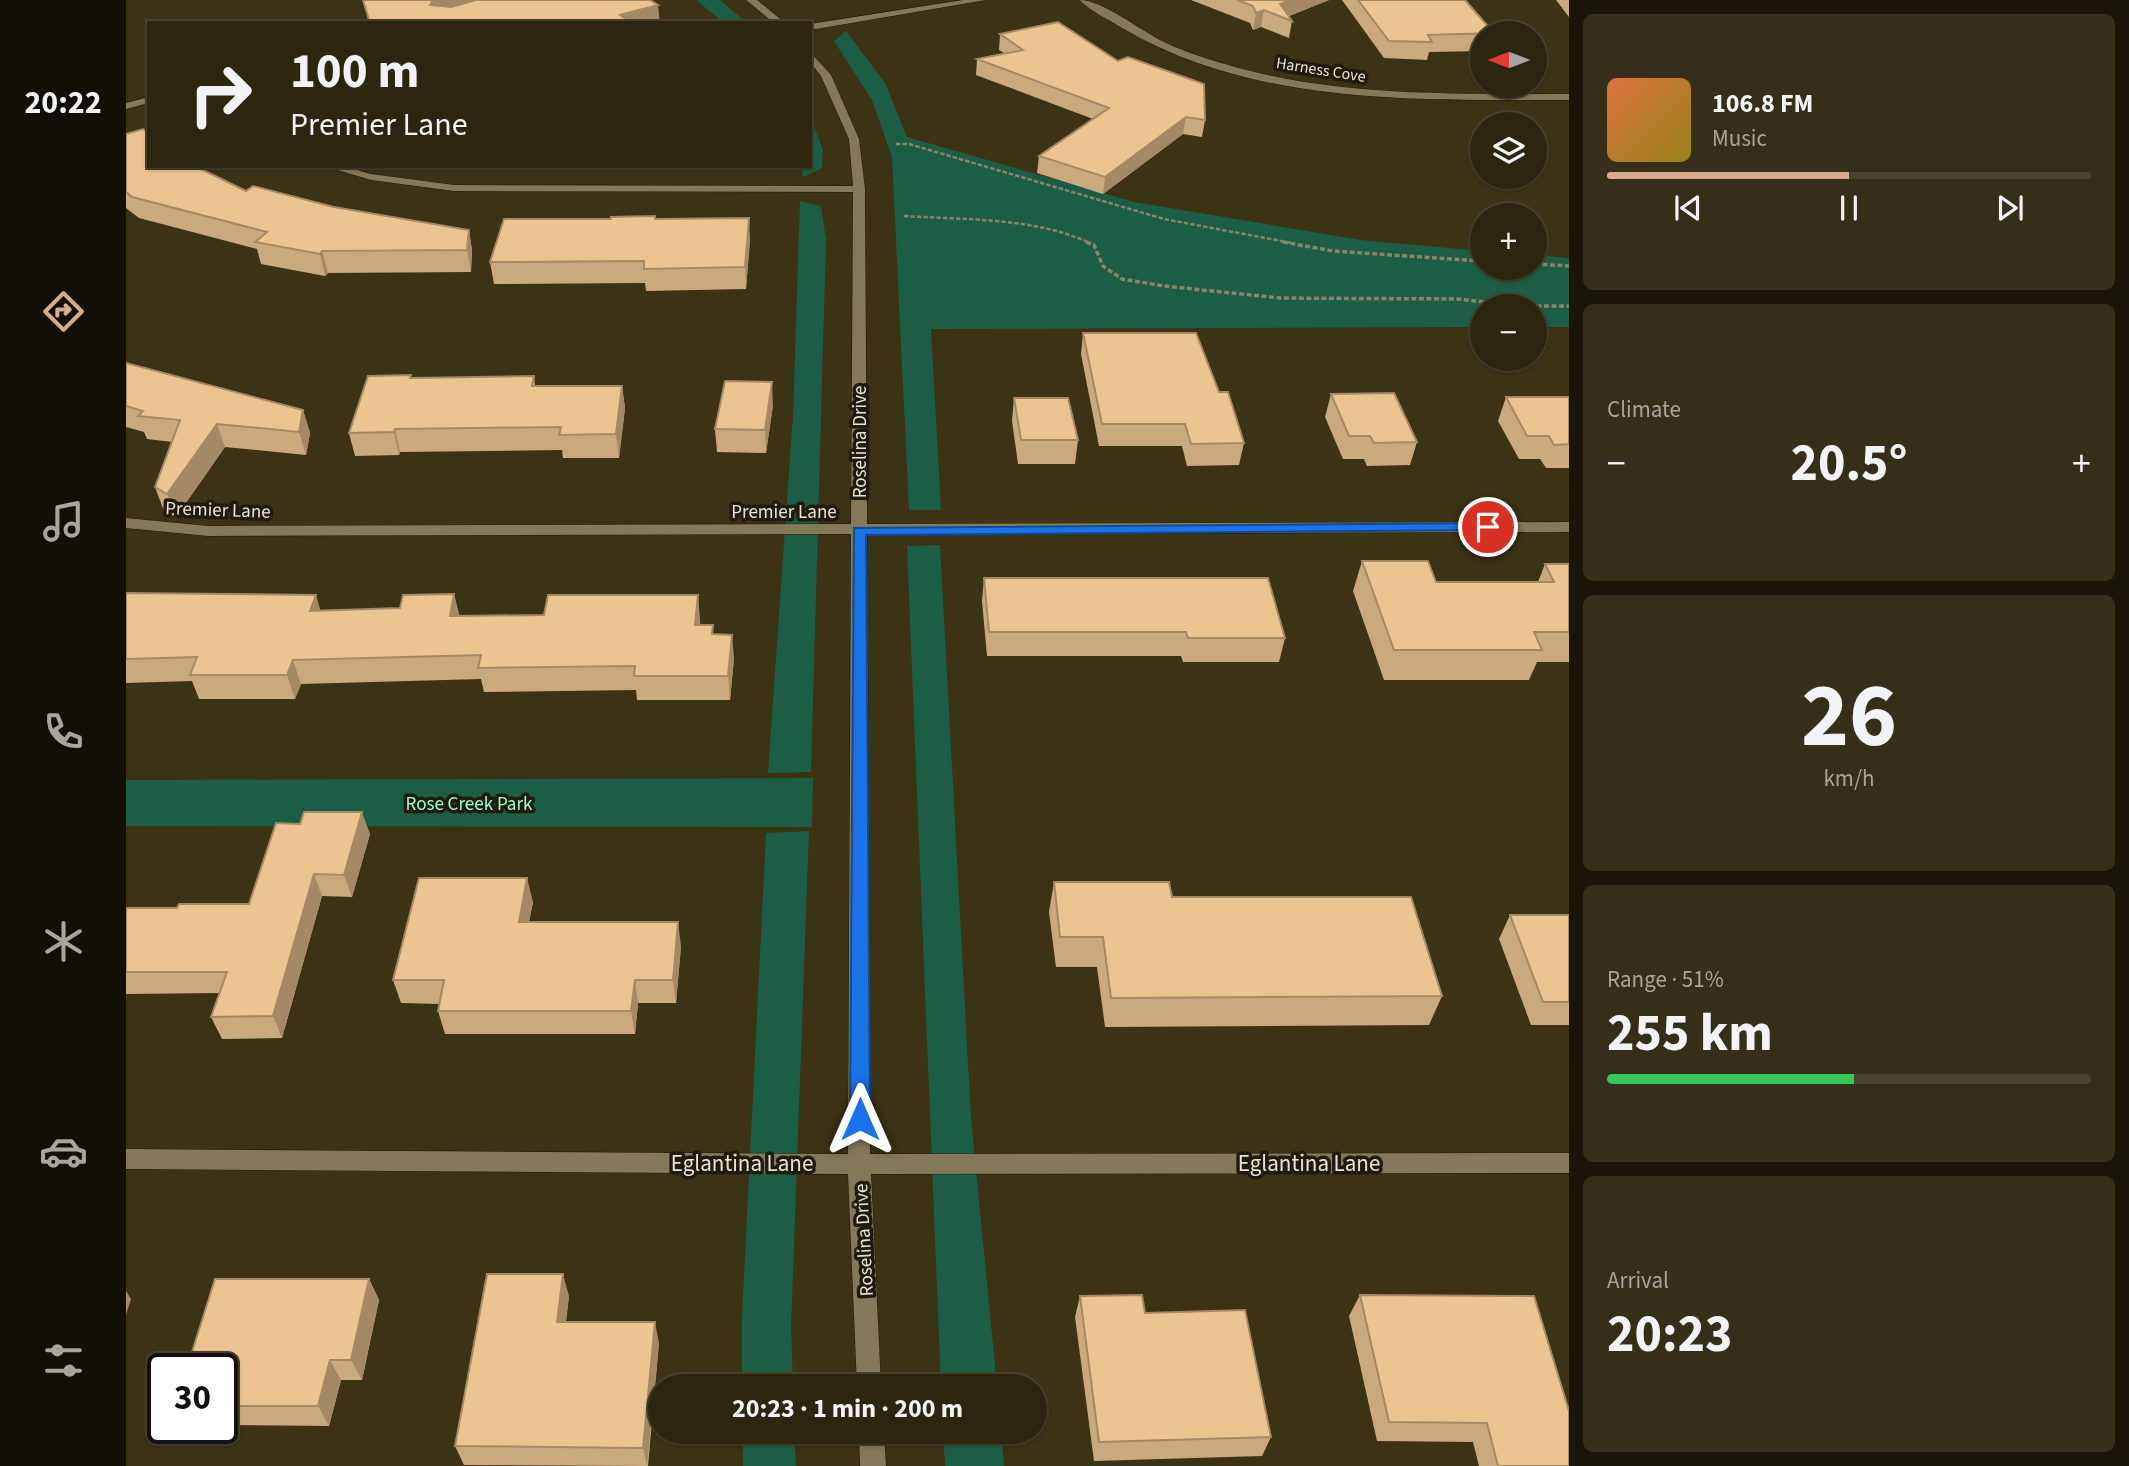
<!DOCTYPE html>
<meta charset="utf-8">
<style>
:root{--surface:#2d260f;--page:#352e18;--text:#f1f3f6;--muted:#a7a59e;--line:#48432f;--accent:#d6ab8b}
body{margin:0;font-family:"Source Sans 3",sans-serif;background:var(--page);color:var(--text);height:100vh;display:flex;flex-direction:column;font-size:26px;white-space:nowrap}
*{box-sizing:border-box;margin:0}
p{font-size:23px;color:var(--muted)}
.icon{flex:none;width:38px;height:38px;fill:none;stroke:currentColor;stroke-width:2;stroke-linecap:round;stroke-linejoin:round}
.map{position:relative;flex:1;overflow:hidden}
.drawer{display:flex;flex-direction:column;gap:14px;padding:14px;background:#191508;width:560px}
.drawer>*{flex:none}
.guide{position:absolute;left:21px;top:21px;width:665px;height:147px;border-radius:0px;box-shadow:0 2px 5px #0004,0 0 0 2px var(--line);background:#2d260f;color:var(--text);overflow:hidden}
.needle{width:46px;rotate:270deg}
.fabs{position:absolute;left:1344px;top:21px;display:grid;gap:14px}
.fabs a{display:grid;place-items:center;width:77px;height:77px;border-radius:50%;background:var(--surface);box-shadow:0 2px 5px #0004,0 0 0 2px var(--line);font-size:35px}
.speed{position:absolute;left:21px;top:1353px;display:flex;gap:14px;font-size:35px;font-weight:700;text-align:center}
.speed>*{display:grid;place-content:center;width:91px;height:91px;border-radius:50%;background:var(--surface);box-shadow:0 2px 5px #0004,0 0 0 2px var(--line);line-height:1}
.speed .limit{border:4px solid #111;border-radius:10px;background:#fff;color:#111}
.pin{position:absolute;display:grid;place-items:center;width:60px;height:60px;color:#fff;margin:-30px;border:4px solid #fff;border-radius:50%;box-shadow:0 2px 7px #0007}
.me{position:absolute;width:77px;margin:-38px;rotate:0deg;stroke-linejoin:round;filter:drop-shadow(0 0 5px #0008)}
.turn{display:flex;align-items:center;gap:24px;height:147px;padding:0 28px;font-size:32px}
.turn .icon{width:91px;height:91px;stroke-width:2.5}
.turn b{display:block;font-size:49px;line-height:60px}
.big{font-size:52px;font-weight:700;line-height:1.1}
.drawer .tile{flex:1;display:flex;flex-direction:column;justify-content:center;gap:10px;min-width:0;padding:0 24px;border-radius:10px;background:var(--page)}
.drawer .dial{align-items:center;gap:0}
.dial b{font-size:91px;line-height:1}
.song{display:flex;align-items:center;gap:21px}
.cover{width:84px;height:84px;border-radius:10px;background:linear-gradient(135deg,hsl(20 70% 55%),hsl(50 70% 35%))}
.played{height:7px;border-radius:4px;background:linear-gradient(90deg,var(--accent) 50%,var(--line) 50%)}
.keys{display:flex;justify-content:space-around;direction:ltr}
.heat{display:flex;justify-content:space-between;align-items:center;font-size:38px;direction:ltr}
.charge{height:10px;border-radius:5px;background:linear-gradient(90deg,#34c759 51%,var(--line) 0)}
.trip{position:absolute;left:522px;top:1374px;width:399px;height:70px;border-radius:35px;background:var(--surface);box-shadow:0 2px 5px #0004,0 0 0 2px var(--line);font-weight:700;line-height:70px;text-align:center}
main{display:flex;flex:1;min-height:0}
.menu{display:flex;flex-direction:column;width:126px;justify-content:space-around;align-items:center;background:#120f06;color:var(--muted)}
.menu .icon{width:49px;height:49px}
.menu .selected{color:var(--accent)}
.menu b{font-size:32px;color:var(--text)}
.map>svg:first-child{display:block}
.green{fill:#1c5e45}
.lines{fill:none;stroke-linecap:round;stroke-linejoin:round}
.minor-casing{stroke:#231a00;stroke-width:1}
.path-far1{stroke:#8a8269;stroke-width:2.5;stroke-dasharray:4.5 2;stroke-linecap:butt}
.path{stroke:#8a8269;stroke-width:3.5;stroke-dasharray:5 2.5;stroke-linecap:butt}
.minor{fill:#847959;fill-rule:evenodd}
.wall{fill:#cba97e}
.shaded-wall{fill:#a58966}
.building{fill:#ecc492;stroke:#a58966;stroke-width:2}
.route{fill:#1a73e8;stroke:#114b97;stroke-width:2}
.labels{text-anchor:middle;stroke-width:7;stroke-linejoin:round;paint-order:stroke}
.far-street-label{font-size:16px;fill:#e9e3d1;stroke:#1f1b0e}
.street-label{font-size:19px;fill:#e9e3d1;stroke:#1f1b0e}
.park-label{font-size:19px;fill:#9afbd0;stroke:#1f1b0e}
.near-street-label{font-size:23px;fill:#e9e3d1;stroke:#1f1b0e}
</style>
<main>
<nav class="menu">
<b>20:22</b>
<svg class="icon selected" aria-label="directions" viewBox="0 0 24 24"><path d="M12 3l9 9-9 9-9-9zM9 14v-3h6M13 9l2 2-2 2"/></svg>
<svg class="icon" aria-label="music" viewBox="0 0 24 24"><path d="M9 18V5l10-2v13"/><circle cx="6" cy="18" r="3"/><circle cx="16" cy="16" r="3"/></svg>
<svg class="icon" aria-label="phone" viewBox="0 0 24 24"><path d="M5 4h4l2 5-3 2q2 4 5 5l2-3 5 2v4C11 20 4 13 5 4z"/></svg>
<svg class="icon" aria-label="climate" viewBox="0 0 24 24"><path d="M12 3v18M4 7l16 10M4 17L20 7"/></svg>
<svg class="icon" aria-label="car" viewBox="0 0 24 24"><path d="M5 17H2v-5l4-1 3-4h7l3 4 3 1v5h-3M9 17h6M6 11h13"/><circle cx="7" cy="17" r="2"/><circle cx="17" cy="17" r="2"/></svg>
<svg class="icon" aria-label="filters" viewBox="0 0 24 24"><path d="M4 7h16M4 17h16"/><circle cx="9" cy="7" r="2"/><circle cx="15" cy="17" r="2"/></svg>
</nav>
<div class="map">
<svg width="1443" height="1466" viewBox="0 0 1443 1466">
<rect width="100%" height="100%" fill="#3c3214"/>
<path class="green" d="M570,0H594L621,23H598Z
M720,31L759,83L781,137L1008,202L1235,240L1356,251V268H1409V255L1443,258V327H1409V306H1356V327L805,329L815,510H783L766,157L746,100L708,41Z
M684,115L697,150L696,168L677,177L674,166H684Z
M674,201L695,206L700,240L685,772L642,773L667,415Z
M814,545L845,1119L871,1386H815L781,546Z
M687,778L686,827L0,826V780Z
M683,831L665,1327L667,1386H616V1318L640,833Z
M617,1432H668L670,1466H617Z
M817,1432H875L878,1466H819Z"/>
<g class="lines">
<defs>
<path id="minor" d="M620,0H631L659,23H648Z
M837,0H860L684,30V24Z
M953,0C977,0 1015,31 1038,42C1061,53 1085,60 1109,67C1216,97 1332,94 1443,94V100C1295,100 1129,106 998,29C983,20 966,12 953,0Z
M684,52L705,75L733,139L739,189L741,524L1443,522V532L741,534L744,1154L1443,1153V1173L745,1174L755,1386H731L722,1174L0,1169V1149L722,1154L725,534L82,536L0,528V518L82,526L725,524L727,192L328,191L245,180L198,166H217L245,174L328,185L727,186L723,139L695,76L684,62Z
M23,97V103L0,109V103Z
M733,1432H758L760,1466H734Z"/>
</defs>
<use href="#minor" class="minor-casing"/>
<path class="path-far1" d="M770,144H783L1038,219L1166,243
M778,216C840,220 907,217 964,243"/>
<path class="path" d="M960,242L968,245L977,266L996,279L1038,286L1154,298L1331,299L1398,306
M1157,242L1207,251L1356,261
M1409,264L1443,266
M1403,306H1443"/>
<use href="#minor" class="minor"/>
</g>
<path class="wall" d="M1065,0H1203L1163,16L1166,21L1163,38L1135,27L1127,30L1124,23Z
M1216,0H1339L1356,33V51L1303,52L1301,60L1258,58Z
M1430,0H1443V17Z
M874,34L1079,120L1076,137L1057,134L977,194L911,173L913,156L967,119L850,75L851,59L878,53L873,50Z
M0,134L120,191L343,230L346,251L345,272L202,273L199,276L135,264L131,249L13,218L0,208Z
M529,219L624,240L620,289L520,291L519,283L368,284L364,262Z
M957,333L1093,392L1118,443L1113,465L1061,466L1056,446H973L955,354Z
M0,363L177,410L184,433L180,455L99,447L50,517L38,511L29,487L46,442L21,439L18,432L0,427Z
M285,375V378L408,376L409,386H496L499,408L493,458H437L436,450L274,452L273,455L229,456L223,433Z
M1205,394L1291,442L1284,465L1241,466L1238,459H1217L1199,417Z
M1380,397H1443V468H1420L1414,459H1393L1372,421Z
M888,398L952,440L949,464H892L886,421Z
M647,405L640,453L591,452L589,429Z
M1236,561L1310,582H1412L1419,564H1443V662H1411L1403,680H1258L1227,591Z
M858,578L1159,638L1153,662H1057L1055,656H861L856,601Z
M0,593L195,610L274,608L328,594L333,616L574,619V625L588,634L608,658L604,700H511L510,690L358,692L355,679L175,684L169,699H73L66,681L0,683Z
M244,834L226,897L196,896L156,1038L96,1039L85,1017L93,993L0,994V908H51L123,904Z
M928,882L1046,897L1316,996L1303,1025L979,1027L971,967H930L923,912Z
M407,902L403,922L555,946L550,1003H512L509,1034H319L312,1011L313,1004L275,1003L267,980Z
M1384,915H1443V1025H1405L1373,939Z
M243,1279L253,1300L236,1380H215L203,1426L96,1425V1368Z
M1234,1295L1443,1466H1353L1347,1442L1251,1441L1223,1316Z
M443,1296L440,1322L533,1343L522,1466L338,1465L329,1446Z
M954,1296L1019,1313L1145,1437L1136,1456L968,1461L949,1317Z"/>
<path class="shaded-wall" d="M315,0H380L309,20L304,5L306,2Z
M1164,0H1203L1158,18L1154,4Z
M532,5L534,23H495L494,15Z
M1138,10L1135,27L1127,30L1130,13Z
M1060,117L1057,134L977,194L979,177Z
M623,218L624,240L620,289L619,267Z
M343,230L346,251L345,272L341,250Z
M196,251L202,273L199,276L194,254Z
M646,382L647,405L640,453L639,430Z
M496,386L499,408L493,458L490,434Z
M177,410L184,433L180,455L173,432Z
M91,424L99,447L50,517L41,494Z
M269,429L274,452L273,455L268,432Z
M328,594L334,618L324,616Z
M190,595L197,619L184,611Z
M572,595L574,619L571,649L569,625Z
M606,635L608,658L604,700L602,676Z
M167,660L175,684L169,699L161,675Z
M236,812L244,834L226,897L218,875Z
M188,874L196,896L156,1038L147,1016Z
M401,878L407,902L398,946L393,922Z
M552,922L555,946L550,1003L547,980Z
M509,980L512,1003L509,1034L505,1011Z
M437,1274L443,1296L437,1342L431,1322Z
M243,1279L253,1300L236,1380L225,1360Z
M0,1291L5,1299L0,1315Z
M529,1322L533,1343L521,1466L517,1448Z
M204,1360L215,1380L203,1426L192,1406Z"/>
<path class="building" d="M237,0H315L306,2L304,5L325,7L350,0H524L532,5L494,15L505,22L501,23H244Z
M1111,0H1164L1154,4L1166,21L1138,10L1130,13L1127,6Z
M1232,0H1339L1368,33L1302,35L1306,42L1263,41Z
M932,22L992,61L1002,57L1078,84L1079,120L1060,117L979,177L913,156L983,108L851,59L897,50L874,34Z
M17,129L23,133V166H69L120,191L127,186L208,207L343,230L341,250L196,251L194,254L129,242L141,232L6,197L0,192V134Z
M529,216V219L623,218L619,267L518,269V261L364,262L378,219H485V217Z
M957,333H1070L1093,392H1102L1118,443L1065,444L1059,424H976Z
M0,363L177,410L173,432L91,424L41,494L29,487L54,420L12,416L17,411L0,406Z
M285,375L284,378L408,376L406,386H496L490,434L433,435L435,427L269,429L268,432L223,433L242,376Z
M599,381L646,382L639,430L589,429Z
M1268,393L1291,442L1248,443L1244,436H1223L1205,394Z
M1380,397H1443V444L1428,445L1423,436H1401Z
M888,398H942L952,440H895Z
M1236,561H1302L1310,582H1428L1419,564H1443V632H1408L1416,650H1268Z
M858,578H1142L1159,638H1062L1060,632H863Z
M0,593L190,595L184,611L274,608L277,595L328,594L324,616L418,615L422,595H572L569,625H587L586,634L606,635L602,676H508L509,666L352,668L355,655L167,660L161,675H64L71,657L0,659Z
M178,812H236L218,875L188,874L147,1016L85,1017L101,972H0V908H51L53,904H123L150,823L174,824Z
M293,878H401L393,922H552L547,980H509L505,1011H312L318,980H267Z
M928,882H1043L1046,897H1285L1316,996L985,998L977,937H934Z
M1384,915H1443V1002H1417Z
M361,1274H437L431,1322H529L517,1448L329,1446Z
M89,1279H243L225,1360H204L192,1406H96V1368H61Z
M1016,1295L1019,1313L1119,1310L1145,1437L973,1442L954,1296Z
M1234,1295L1408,1296L1443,1411V1466H1372L1361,1423L1263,1422Z"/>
<path class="route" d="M1362,523L1369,527L1367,530L740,535L744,1119L741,1126L734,1128L727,1126L724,1119L728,528Z"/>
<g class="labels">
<g class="far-street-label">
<text transform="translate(1195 69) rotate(9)" y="6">Harness Cove</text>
</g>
<g class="street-label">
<text transform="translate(733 442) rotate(-90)" y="7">Roselina Drive</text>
<text transform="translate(92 509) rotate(2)" y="7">Premier Lane</text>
<text x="658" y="518">Premier Lane</text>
<text transform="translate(737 1240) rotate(-93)" y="7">Roselina Drive</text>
</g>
<g class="park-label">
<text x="343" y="810">Rose Creek Park</text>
</g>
<g class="near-street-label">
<text x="616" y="1171">Eglantina Lane</text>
<text x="1183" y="1171">Eglantina Lane</text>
</g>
</g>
</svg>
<div class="fabs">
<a><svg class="needle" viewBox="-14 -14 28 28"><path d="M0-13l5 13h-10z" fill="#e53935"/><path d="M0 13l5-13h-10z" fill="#a7a59e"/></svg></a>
<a><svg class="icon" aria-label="layers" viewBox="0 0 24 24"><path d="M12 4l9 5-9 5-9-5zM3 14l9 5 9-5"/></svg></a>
<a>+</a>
<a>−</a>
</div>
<div class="speed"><div class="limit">30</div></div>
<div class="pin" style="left:1362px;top:527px;background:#d93025"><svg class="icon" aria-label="arrive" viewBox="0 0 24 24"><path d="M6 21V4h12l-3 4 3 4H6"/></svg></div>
<svg class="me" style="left:734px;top:1119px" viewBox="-20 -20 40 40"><path d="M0-17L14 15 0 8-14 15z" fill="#1a73e8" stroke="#fff" stroke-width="4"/></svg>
<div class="trip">20:23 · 1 min · 200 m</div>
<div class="guide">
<div class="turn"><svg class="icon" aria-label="right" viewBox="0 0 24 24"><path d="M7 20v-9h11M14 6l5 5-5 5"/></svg><div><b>100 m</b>Premier Lane</div></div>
</div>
</div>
<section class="drawer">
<div class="tile">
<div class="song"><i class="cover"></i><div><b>106.8 FM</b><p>Music</p></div></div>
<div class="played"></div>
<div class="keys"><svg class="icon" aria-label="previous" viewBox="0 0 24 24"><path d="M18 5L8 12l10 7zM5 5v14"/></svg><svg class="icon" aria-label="pause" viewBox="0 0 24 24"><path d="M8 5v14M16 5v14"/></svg><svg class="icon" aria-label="next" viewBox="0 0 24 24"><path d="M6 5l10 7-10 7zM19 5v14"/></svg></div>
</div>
<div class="tile"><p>Climate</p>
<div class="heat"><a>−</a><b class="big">20.5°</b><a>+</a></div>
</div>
<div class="tile dial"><b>26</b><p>km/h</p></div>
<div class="tile"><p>Range · 51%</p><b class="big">255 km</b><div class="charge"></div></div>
<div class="tile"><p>Arrival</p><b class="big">20:23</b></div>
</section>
</main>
